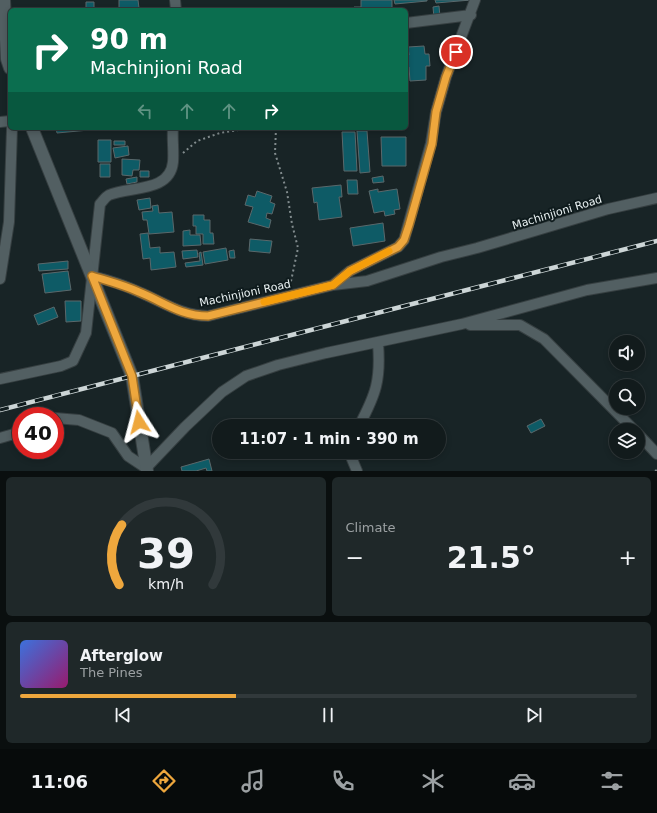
<!DOCTYPE html>
<meta charset="utf-8">
<style>
:root{--surface:#121b1c;--page:#1f2829;--text:#f1f3f6;--muted:#9ca1a3;--line:#31393b;--accent:#eea73d}
body{margin:0;font-family:"DejaVu Sans",sans-serif;background:var(--page);color:var(--text);height:100vh;display:flex;flex-direction:column;font-size:15px;white-space:nowrap}
*{box-sizing:border-box;margin:0}
p{font-size:13px;color:var(--muted)}
.icon{flex:none;width:22px;height:22px;fill:none;stroke:currentColor;stroke-width:2;stroke-linecap:round;stroke-linejoin:round}
.map{position:relative;height:471px;overflow:hidden}
.details{display:flex;flex-direction:column;gap:6px;padding:6px;background:#0a0f0f;flex:1}
.details>*{flex:none}
.banner{position:absolute;left:8px;top:8px;width:400px;height:122px;border-radius:6px;box-shadow:0 2px 6px #0003,0 0 0 1px var(--line);background:#0b6e4f;color:#fff;overflow:hidden}
.controls{position:absolute;left:609px;top:335px;display:grid;gap:8px}
.controls a{display:grid;place-items:center;width:36px;height:36px;border-radius:50%;background:var(--surface);box-shadow:0 2px 6px #0003,0 0 0 1px var(--line);font-size:20px}
.speed{position:absolute;left:12px;top:407px;display:flex;gap:8px;font-size:20px;font-weight:700;text-align:center}
.speed>*{display:grid;place-content:center;width:52px;height:52px;border-radius:50%;background:var(--surface);box-shadow:0 2px 6px #0003,0 0 0 1px var(--line);line-height:1}
.speed .limit{border:6px solid #d22;background:#fff;color:#111}
.pin{position:absolute;display:grid;place-items:center;width:34px;height:34px;color:#fff;margin:-17px;border:2px solid #fff;border-radius:50%;box-shadow:0 1px 4px #0007}
.me{position:absolute;width:44px;margin:-22px;rotate:351deg;stroke-linejoin:round;filter:drop-shadow(0 0 3px #0008)}
.turn{display:flex;align-items:center;gap:14px;height:84px;padding:0 16px;font-size:18px}
.turn .icon{width:52px;height:52px;stroke-width:2.5}
.turn b{display:block;font-size:28px;line-height:34px}
.lanes{display:flex;align-items:center;height:38px;padding:0 16px;background:#0003;justify-content:center;gap:20px;direction:ltr}
.lanes .off{opacity:.35}
.big{font-size:30px;font-weight:700;line-height:1.1}
.details .tile{flex:1;display:flex;flex-direction:column;justify-content:center;gap:6px;min-width:0;padding:0 14px;border-radius:6px;background:var(--page)}
.details .dial{align-items:center;gap:0}
.dial svg{height:104px;overflow:visible;fill:none;stroke:var(--line);stroke-width:7;stroke-linecap:round;text-anchor:middle}
.dial text{fill:var(--text);stroke:none}
.song{display:flex;align-items:center;gap:12px}
.cover{width:48px;height:48px;border-radius:6px;background:linear-gradient(135deg,hsl(220 70% 55%),hsl(320 70% 35%))}
.played{height:4px;border-radius:2px;background:linear-gradient(90deg,var(--accent) 35%,var(--line) 35%)}
.keys{display:flex;justify-content:space-around;direction:ltr}
.heat{display:flex;justify-content:space-between;align-items:center;font-size:22px;direction:ltr}
.details .tiles{flex:1;display:grid;gap:6px;grid-template-columns:1fr 1fr}
.tile:last-child{grid-column:span 2}
.trip{position:absolute;left:212px;top:419px;width:234px;height:40px;border-radius:20px;background:var(--surface);box-shadow:0 2px 6px #0003,0 0 0 1px var(--line);font-weight:700;line-height:40px;text-align:center}
.tabs{display:flex;height:64px;justify-content:space-around;align-items:center;background:#070b0b;color:var(--muted)}
.tabs .icon{width:28px;height:28px}
.tabs .selected{color:var(--accent)}
.tabs b{font-size:18px;color:var(--text)}
.map>svg:first-child{display:block}
.building{fill:#0e5b66;stroke:#5a686b}
.lines{fill:none;stroke-linecap:round;stroke-linejoin:round}
.minor-casing{stroke:#363f41;stroke-width:12}
.tertiary-casing{stroke:#363f41;stroke-width:14}
.path{stroke:#828c8e;stroke-width:2;stroke-dasharray:2 3;stroke-linecap:butt}
.minor{stroke:#525f62;stroke-width:10}
.tertiary{stroke:#525f62;stroke-width:12}
.rail-casing{stroke:#ccd5d6;stroke-width:4.5}
.rail{stroke:#0f1b1d;stroke-width:3;stroke-dasharray:9;stroke-linecap:butt}
.route-casing{stroke:#9b6d28;stroke-width:10}
.route{stroke:#eea73d;stroke-width:7}
.slow{stroke:#f59e0b;stroke-width:7}
.labels{text-anchor:middle;stroke-width:4;stroke-linejoin:round;paint-order:stroke}
.street-label{font-size:11px;fill:#e9f1f2;stroke:#0f1b1d}
</style>
<div class="map">
<svg width="657" height="471" viewBox="0 0 657 471">
<rect width="100%" height="100%" fill="#182426"/>
<path class="building" d="M119,0H138L139,8H119Z
M361,0H392V10H354V7H361Z
M394,0H427V1L395,4Z
M435,0H471L436,3Z
M86,2H94V10H76V9H86Z
M439,6L440,17L434,18L433,7Z
M424,46L425,54H429L430,66H426V80L410,81L409,67H406V55H409L408,47Z
M56,128H88L89,130L57,133Z
M357,131H367L370,172L360,173Z
M342,132H355L357,171H344Z
M381,137H406V166H382Z
M98,140H111V162H98Z
M114,141H125V145H114Z
M128,146L129,155L115,158L113,148Z
M122,159L140,160L139,170H133L132,176L122,175Z
M100,164H110V177H100Z
M140,171H149V177H140Z
M383,176L384,182L373,183L372,178Z
M137,177V182L127,184L126,179Z
M347,180H357L358,194H348Z
M341,185L342,197H339L342,217L319,220L317,202L314,203L312,188Z
M378,189V192L397,189L400,209L394,210L395,214L385,216L384,211L374,213L369,191Z
M257,191L272,196L270,202L275,204L272,214L267,213L266,218L271,220L269,228L248,222L253,207L245,205L248,195L255,197Z
M150,198L151,208L139,210L137,200Z
M158,205L159,213L172,212L174,232L149,234L147,220H143L142,212L153,211L152,206Z
M193,215H204V220H210V233H213L214,244H203V234H196V226H193Z
M383,223L385,241L353,246L350,228Z
M190,230V235H200L201,245L183,246V231Z
M148,233L150,248L160,247V253L174,252L176,267L151,270L150,258L143,259L140,234Z
M250,239L272,241L270,253L249,251Z
M226,248L228,260L205,264L203,252Z
M197,250L198,257L183,259L182,251Z
M234,250L235,258H230L229,251Z
M201,252L203,265L186,267L185,263L200,261L199,253Z
M68,261V269L39,271L38,264Z
M68,271L71,290L45,293L42,274Z
M65,301H81V321L66,322Z
M54,307L58,317L38,325L34,315Z
M541,419L545,426L531,433L527,426Z
M209,459L212,471H207L206,468L196,471H182L181,467Z"/>
<g class="lines">
<defs>
<path id="minor" d="M175,0L176,10
M406,23L471,15
M0,122L10,121
M92,276C108,280 124,285 139,292C163,302 182,316 208,316L333,285L367,281L441,257L477,248L608,209L657,198
M0,279L9,222L12,128
M333,285L350,271L398,247L404,240L431,143L436,112L446,77L475,0
M470,325H520L544,339L634,430
M0,379L61,366L73,361L86,333L100,204C103,201 105,197 109,195C129,186 170,193 173,162C174,151 172,139 173,128
M55,418L79,420L112,433L128,456L146,468L185,427L222,392L246,376L278,365L326,353L462,324L587,290L657,278
M359,426C376,394 381,380 378,343
M638,434L657,454
M0,438L21,432
M349,452L357,471"/>
<path id="tertiary" d="M4,0L7,59L10,68
M32,128L132,376L147,471"/>
</defs>
<use href="#minor" class="minor-casing"/>
<use href="#tertiary" class="tertiary-casing"/>
<path class="path" d="M276,128L275,153L287,192L292,224L298,248L290,286
M183,153L197,141L220,133L250,128
M655,471L657,470"/>
<use href="#minor" class="minor"/>
<use href="#tertiary" class="tertiary"/>
<defs>
<path id="rail" d="M0,410L657,241"/>
</defs>
<use href="#rail" class="rail-casing"/>
<use href="#rail" class="rail"/>
</g>
<g class="lines">
<defs>
<path id="route" d="M139,422L132,376L92,276C108,281 124,285 139,292C164,302 180,316 208,316L333,285L350,271L398,247L404,240L409,225L432,144L436,112L446,77L456,52"/>
</defs>
<use href="#route" class="route-casing"/>
<use href="#route" class="route"/>
<path class="slow" d="M264,302L333,285L350,271L389,251"/>
</g>
<g class="labels">
<g class="street-label">
<text transform="translate(557 212) rotate(-17)" y="4">Machinjioni Road</text>
<text transform="translate(245 293) rotate(-12)" y="4">Machinjioni Road</text>
</g>
</g>
</svg>
<div class="controls">
<a><svg class="icon" aria-label="sound" viewBox="0 0 24 24"><path d="M4 9h4l5-4v14l-5-4H4zM17 9q2 3 0 6"/></svg></a>
<a><svg class="icon" aria-label="search" viewBox="0 0 24 24"><circle cx="10" cy="10" r="6"/><path d="M15 15l6 6"/></svg></a>
<a><svg class="icon" aria-label="layers" viewBox="0 0 24 24"><path d="M12 4l9 5-9 5-9-5zM3 14l9 5 9-5"/></svg></a>
</div>
<div class="speed"><div class="limit">40</div></div>
<div class="pin" style="left:456px;top:52px;background:#d93025"><svg class="icon" aria-label="arrive" viewBox="0 0 24 24"><path d="M6 21V4h12l-3 4 3 4H6"/></svg></div>
<svg class="me" style="left:139px;top:422px" viewBox="-20 -20 40 40"><path d="M0-17L14 15 0 8-14 15z" fill="#eea73d" stroke="#fff" stroke-width="4"/></svg>
<div class="trip">11:07 · 1 min · 390 m</div>
<div class="banner">
<div class="turn"><svg class="icon" aria-label="right" viewBox="0 0 24 24"><path d="M7 20v-9h11M14 6l5 5-5 5"/></svg><div><b>90 m</b>Machinjioni Road</div></div>
<div class="lanes"><svg class="icon off" aria-label="left" viewBox="0 0 24 24"><path d="M17 20v-9H6M10 6l-5 5 5 5"/></svg><svg class="icon off" aria-label="ahead" viewBox="0 0 24 24"><path d="M12 20V5M6 11l6-6 6 6"/></svg><svg class="icon off" aria-label="ahead" viewBox="0 0 24 24"><path d="M12 20V5M6 11l6-6 6 6"/></svg><svg class="icon" aria-label="right" viewBox="0 0 24 24"><path d="M7 20v-9h11M14 6l5 5-5 5"/></svg></div>
</div>
</div>
<section class="details">
<div class="tiles">
<div class="tile dial"><svg viewBox="0 0 100 80">
<path d="M14 69A42 42 0 1 1 86 69"/>
<path d="M14 69A42 42 0 0 1 16 23" stroke="#eea73d"/>
<text x="50" y="56" font-size="32" font-weight="700">39</text>
<text x="50" y="72" font-size="11">km/h</text>
</svg></div>
<div class="tile"><p>Climate</p>
<div class="heat"><a>−</a><b class="big">21.5°</b><a>+</a></div>
</div>
<div class="tile">
<div class="song"><i class="cover"></i><div><b>Afterglow</b><p>The Pines</p></div></div>
<div class="played"></div>
<div class="keys"><svg class="icon" aria-label="previous" viewBox="0 0 24 24"><path d="M18 5L8 12l10 7zM5 5v14"/></svg><svg class="icon" aria-label="pause" viewBox="0 0 24 24"><path d="M8 5v14M16 5v14"/></svg><svg class="icon" aria-label="next" viewBox="0 0 24 24"><path d="M6 5l10 7-10 7zM19 5v14"/></svg></div>
</div>
</div>
</section>
<nav class="tabs">
<b>11:06</b>
<svg class="icon selected" aria-label="directions" viewBox="0 0 24 24"><path d="M12 3l9 9-9 9-9-9zM9 14v-3h6M13 9l2 2-2 2"/></svg>
<svg class="icon" aria-label="music" viewBox="0 0 24 24"><path d="M9 18V5l10-2v13"/><circle cx="6" cy="18" r="3"/><circle cx="16" cy="16" r="3"/></svg>
<svg class="icon" aria-label="phone" viewBox="0 0 24 24"><path d="M5 4h4l2 5-3 2q2 4 5 5l2-3 5 2v4C11 20 4 13 5 4z"/></svg>
<svg class="icon" aria-label="climate" viewBox="0 0 24 24"><path d="M12 3v18M4 7l16 10M4 17L20 7"/></svg>
<svg class="icon" aria-label="car" viewBox="0 0 24 24"><path d="M5 17H2v-5l4-1 3-4h7l3 4 3 1v5h-3M9 17h6M6 11h13"/><circle cx="7" cy="17" r="2"/><circle cx="17" cy="17" r="2"/></svg>
<svg class="icon" aria-label="filters" viewBox="0 0 24 24"><path d="M4 7h16M4 17h16"/><circle cx="9" cy="7" r="2"/><circle cx="15" cy="17" r="2"/></svg>
</nav>
